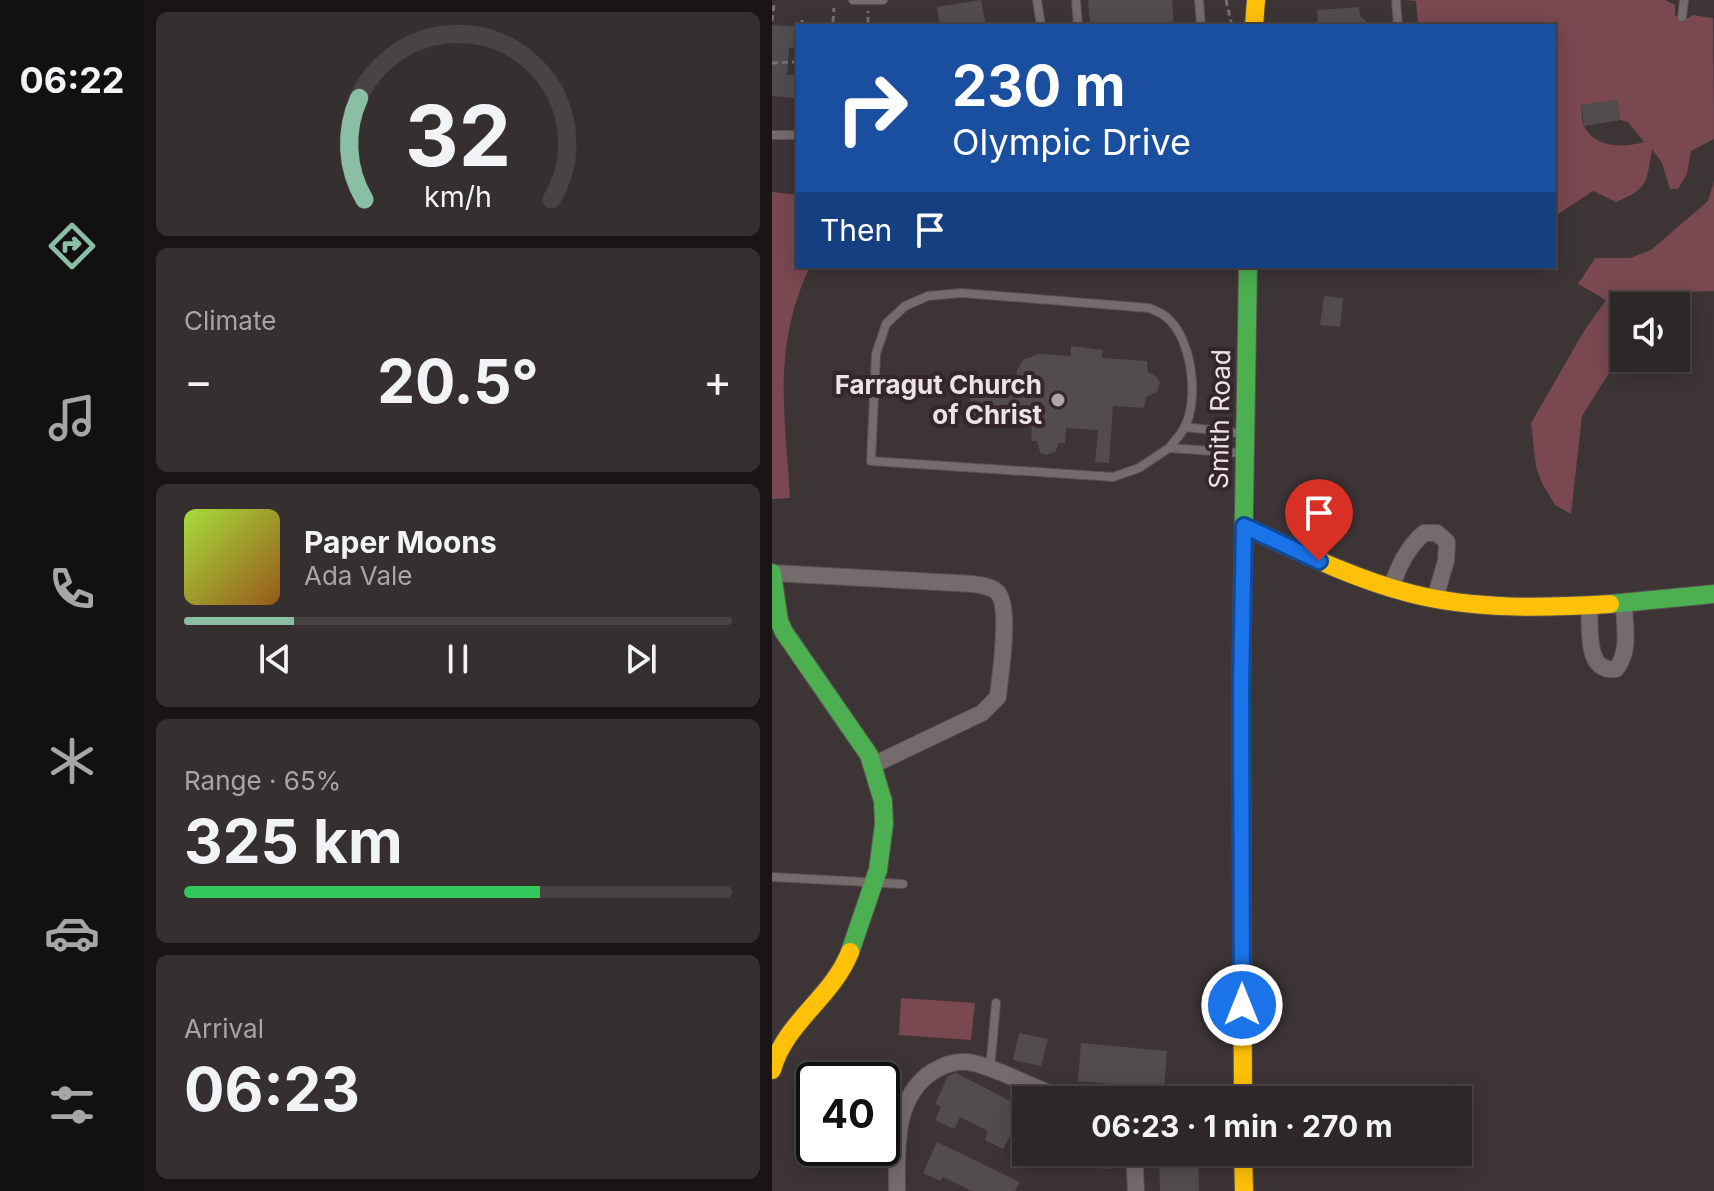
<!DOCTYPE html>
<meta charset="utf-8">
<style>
:root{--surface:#2d2728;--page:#352f30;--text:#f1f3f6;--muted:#a7a5a8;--line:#484445;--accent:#8abfa5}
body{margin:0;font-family:Inter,sans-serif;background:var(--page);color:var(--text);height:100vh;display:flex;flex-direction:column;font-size:30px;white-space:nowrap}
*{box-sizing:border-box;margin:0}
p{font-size:26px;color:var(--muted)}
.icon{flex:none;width:44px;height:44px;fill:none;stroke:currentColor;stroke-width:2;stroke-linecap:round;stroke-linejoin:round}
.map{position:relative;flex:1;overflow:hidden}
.drawer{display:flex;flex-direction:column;gap:12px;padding:12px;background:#191516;width:628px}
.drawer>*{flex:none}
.top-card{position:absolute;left:24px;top:24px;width:760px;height:244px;border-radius:0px;box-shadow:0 4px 20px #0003,0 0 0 2px var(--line);background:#1a4fa0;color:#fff;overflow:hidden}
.buttons{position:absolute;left:838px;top:292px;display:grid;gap:16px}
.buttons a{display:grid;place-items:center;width:80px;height:80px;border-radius:0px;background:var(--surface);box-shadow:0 4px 20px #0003,0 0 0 2px var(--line);font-size:40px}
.speed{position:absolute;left:24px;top:1062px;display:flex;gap:16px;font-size:40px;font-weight:700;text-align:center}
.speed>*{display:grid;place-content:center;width:104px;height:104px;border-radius:50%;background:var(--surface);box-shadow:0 4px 20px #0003,0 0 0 2px var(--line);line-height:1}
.speed .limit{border:4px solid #111;border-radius:12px;background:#fff;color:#111}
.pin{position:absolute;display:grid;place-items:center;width:68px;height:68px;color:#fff;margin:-82px -34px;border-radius:50% 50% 50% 0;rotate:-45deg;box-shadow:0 0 8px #0007}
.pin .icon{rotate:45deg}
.me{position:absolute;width:88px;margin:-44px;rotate:0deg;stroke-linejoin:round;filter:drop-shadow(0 0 6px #0008)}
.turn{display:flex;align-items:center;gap:28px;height:168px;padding:0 24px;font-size:36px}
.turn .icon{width:104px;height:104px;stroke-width:2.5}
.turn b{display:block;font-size:56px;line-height:68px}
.then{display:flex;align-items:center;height:76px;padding:0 24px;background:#0003;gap:16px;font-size:30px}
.big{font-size:60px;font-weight:700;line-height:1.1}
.drawer .card{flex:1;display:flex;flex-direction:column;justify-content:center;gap:12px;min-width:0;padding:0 28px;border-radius:12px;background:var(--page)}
.drawer .dial{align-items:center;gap:0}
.dial svg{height:208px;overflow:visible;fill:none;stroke:var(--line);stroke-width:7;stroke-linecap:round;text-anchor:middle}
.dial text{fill:var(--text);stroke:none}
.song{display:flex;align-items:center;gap:24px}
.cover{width:96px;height:96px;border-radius:12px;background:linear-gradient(135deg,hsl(80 70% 55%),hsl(30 70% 35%))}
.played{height:8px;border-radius:4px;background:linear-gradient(90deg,var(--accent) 20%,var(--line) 20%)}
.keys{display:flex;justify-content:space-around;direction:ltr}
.heat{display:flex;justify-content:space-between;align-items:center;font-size:44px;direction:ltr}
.charge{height:12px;border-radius:6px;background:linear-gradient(90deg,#34c759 65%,var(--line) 0)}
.trip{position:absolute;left:240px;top:1086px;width:460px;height:80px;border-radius:0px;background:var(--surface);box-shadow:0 4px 20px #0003,0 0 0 2px var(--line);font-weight:700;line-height:80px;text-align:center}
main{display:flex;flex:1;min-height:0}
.menu{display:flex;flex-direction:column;width:144px;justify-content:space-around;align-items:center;background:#121010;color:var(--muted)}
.menu .icon{width:56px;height:56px}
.menu .selected{color:var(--accent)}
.menu b{font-size:36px;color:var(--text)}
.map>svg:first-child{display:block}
.green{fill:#794851;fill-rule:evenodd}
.building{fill:#534c4d}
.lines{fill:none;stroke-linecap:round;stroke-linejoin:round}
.lane-casing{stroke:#575152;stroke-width:10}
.street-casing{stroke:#575152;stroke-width:18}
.fast-casing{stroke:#575152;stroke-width:20}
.slow-casing{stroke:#575152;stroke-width:20}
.path{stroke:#776f70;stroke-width:3;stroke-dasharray:6 4;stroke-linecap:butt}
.lane{stroke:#756b6c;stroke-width:8}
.street{stroke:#756b6c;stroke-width:16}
.fast{stroke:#4caf50;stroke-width:18}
.slow{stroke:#ffc107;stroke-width:18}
.route-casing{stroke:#114b97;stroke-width:20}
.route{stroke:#1a73e8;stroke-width:14}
.poi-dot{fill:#afa6a7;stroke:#352729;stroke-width:3}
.labels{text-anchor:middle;stroke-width:8;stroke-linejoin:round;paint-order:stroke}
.poi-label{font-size:26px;font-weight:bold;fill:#ede3e4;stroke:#352729;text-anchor:end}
.street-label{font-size:26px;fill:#ede3e4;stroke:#352729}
</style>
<main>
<nav class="menu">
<b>06:22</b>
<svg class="icon selected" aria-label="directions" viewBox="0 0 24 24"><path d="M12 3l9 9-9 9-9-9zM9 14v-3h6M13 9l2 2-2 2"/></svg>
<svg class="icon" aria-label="music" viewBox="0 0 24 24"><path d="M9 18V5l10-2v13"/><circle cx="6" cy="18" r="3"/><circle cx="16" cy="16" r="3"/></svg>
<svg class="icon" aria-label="phone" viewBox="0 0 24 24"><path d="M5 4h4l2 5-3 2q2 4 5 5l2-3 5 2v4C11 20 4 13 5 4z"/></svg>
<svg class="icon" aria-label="climate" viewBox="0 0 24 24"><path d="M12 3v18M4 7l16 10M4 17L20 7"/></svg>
<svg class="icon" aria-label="car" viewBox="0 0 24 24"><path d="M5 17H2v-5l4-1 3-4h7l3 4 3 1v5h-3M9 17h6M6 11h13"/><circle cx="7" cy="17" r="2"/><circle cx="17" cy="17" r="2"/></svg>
<svg class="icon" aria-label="filters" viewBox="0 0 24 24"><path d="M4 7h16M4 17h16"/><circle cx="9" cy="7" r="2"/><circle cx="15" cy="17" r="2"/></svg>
</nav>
<section class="drawer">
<div class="card dial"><svg viewBox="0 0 100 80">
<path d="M14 69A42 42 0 1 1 86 69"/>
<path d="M14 69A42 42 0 0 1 12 30" stroke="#8abfa5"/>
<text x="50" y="56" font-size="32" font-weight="700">32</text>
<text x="50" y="72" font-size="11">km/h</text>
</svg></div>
<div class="card"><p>Climate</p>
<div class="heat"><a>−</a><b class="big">20.5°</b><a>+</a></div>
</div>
<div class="card">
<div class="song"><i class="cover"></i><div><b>Paper Moons</b><p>Ada Vale</p></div></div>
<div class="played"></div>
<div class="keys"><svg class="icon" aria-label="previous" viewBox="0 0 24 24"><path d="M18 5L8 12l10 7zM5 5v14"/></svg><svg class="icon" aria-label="pause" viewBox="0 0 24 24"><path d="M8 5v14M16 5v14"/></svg><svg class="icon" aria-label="next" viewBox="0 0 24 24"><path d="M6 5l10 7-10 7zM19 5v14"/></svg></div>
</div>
<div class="card"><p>Range · 65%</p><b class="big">325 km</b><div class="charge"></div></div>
<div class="card"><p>Arrival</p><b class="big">06:23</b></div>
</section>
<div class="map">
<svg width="942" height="1191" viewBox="0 0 942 1191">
<rect width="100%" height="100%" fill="#3c3435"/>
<path class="green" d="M631,0H893L903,5V16L917,18L920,15L941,18L942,139L919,151L915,174L906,189H898L890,163L880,149C874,182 878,188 844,202L821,191L786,214L782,212V26H646L644,1ZM845,100L848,120L856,122L872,142C851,148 823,148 812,126C809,121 810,111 809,105Z
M942,181V291L908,292L887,306H852V349L810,416L799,514L783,505L770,483L764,467L759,423L812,331L834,300L806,284L823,258H858L879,250L936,201Z
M0,192L26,195V266H38C0,349 13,410 18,498L0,499Z
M129,998L203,1003L199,1040L127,1035Z"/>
<path class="building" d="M209,0L214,26H168L165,7Z
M316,0H400L402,26H318Z
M587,7L588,16L600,26H546L545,10Z
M0,25L26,27L25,48H17L15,75H24L22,98L0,96Z
M845,100L848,120L812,126L809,105Z
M552,296L571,298L568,327L548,325Z
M299,346L331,350L330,358L375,361L376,372L385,377L388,383L385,392L374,397L372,408L341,406L337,463L323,462L326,430L294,428L293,443H287L283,452L274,455L268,452L265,441H259L260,428L197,420L199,386L244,389L245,370L251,360L266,354L299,356Z
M247,1033L276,1039L269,1066L241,1060Z
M309,1043L395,1051L392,1089L306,1081Z
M184,1073L254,1109V1116L243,1137L239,1134L231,1149L213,1140L216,1131L188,1117L182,1129L163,1120L169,1107L163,1104L176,1076Z
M165,1142L248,1182L243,1191H200L171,1177L168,1181L151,1173Z
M265,1152H286L285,1167H265Z
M319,1152H340L338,1169L319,1167Z
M387,1152H426L427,1191H388Z"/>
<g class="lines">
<defs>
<path id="lane" d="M81,0H111
M265,0L269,26
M304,0L306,26
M427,0L429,26
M624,0L626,26
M910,17L912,0
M0,135H26
M413,427L473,434
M397,448C402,441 409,435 412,428C428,400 420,336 393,316C389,313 382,310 377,308L190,293L156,296L133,306L114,324L104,354L99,461L341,477L367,468L397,448L470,453
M0,877L131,884
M218,1069L224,1003"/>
<path id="street" d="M1,573L202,584C210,586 220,586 226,593C239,609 228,675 226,697L210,713L101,765
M619,588C627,566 634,549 652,533H665L675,542L674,561L663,598
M817,606C819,627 812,673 844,669C859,651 852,624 852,602
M401,1100H456
M362,1152L364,1191
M125,1191C125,1150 121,1098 160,1072C173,1064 186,1059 201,1063C235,1071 265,1092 300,1100"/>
<path id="fast" d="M0,573L7,621L12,632L97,755L111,801L112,824L106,870L78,952
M838,604L942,594
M469,691L476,266"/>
<path id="slow" d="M482,26L484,0
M472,526C526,551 579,578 637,593C702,610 772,608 838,604
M469,691L471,1100
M0,1070C13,1022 60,998 78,952
M471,1152L472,1191"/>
</defs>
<use href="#lane" class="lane-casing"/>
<use href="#street" class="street-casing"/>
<use href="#fast" class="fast-casing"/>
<use href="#slow" class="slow-casing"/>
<path class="path" d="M454,0L460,26
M0,21L2,4
M61,22L62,8
M96,23V11
M30,26V20
M26,56L22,62L26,68
M0,63L22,62"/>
<use href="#lane" class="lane"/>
<use href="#street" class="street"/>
<use href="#fast" class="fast"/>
<use href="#slow" class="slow"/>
</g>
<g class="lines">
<defs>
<path id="route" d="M470,1005L469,686L472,526L547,561"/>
</defs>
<use href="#route" class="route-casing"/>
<use href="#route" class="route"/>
</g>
<circle class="poi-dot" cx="286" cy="400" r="8"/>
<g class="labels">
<g class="poi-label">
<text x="270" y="394">Farragut Church<tspan x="270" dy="30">of Christ</tspan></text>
</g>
<g class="street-label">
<text transform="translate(448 419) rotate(-89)" y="9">Smith Road</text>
</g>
</g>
</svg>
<div class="buttons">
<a><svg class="icon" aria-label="sound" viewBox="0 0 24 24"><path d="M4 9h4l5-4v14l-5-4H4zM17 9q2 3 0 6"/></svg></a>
</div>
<div class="speed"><div class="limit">40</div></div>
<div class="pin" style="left:547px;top:561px;background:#d93025"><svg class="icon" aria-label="arrive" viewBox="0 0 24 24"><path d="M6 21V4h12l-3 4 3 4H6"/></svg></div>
<svg class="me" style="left:470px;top:1005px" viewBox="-20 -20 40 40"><circle r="17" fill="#1a73e8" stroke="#fff" stroke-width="3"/><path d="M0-11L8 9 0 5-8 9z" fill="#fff"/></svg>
<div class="trip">06:23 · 1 min · 270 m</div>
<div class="top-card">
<div class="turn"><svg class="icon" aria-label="right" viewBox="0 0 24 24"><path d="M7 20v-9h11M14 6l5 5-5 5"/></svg><div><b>230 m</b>Olympic Drive</div></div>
<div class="then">Then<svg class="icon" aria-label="arrive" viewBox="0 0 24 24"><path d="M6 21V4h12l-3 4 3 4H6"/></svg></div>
</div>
</div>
</main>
